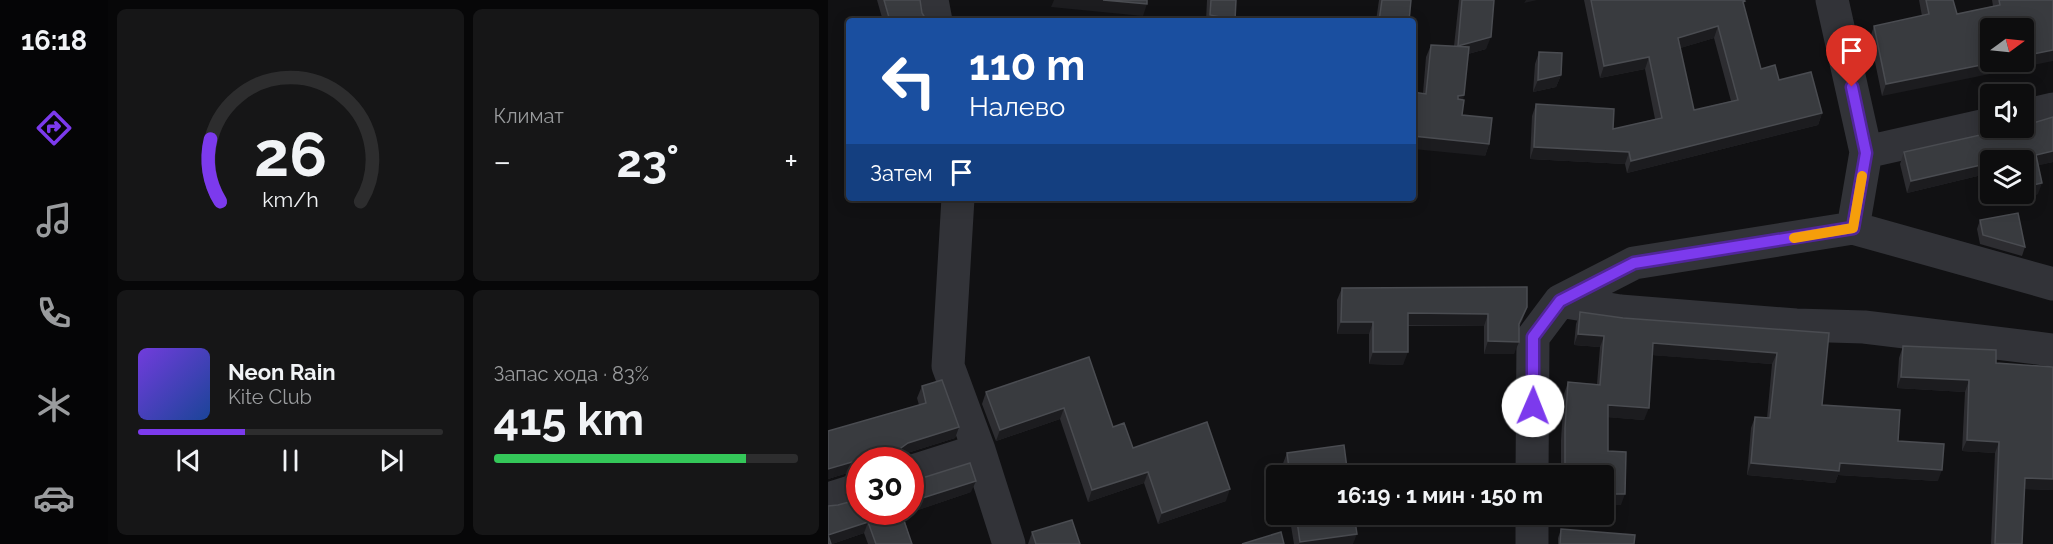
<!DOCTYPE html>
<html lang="ru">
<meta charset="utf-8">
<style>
:root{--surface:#0d0d0e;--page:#161617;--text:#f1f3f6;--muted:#9a9c9e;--line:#2d2d2e;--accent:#7c3aed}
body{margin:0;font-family:Raleway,sans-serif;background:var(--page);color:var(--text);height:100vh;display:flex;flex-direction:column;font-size:22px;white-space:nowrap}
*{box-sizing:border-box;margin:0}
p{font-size:20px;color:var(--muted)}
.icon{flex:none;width:33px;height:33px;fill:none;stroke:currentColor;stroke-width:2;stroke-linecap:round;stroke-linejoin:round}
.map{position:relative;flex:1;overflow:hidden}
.side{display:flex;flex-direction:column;gap:9px;padding:9px;background:#070708;width:720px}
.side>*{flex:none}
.guide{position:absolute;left:18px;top:18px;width:570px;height:183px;border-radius:6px;box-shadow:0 3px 15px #0003,0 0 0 2px var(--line);background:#1a4fa0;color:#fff;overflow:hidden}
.needle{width:39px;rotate:75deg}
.buttons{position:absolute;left:1152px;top:18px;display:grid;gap:12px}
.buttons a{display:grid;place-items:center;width:54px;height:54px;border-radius:6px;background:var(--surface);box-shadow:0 3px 15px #0003,0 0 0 2px var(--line);font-size:30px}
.speed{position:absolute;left:18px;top:447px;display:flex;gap:12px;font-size:30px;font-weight:700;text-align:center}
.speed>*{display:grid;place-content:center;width:78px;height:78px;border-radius:50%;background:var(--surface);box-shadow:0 3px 15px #0003,0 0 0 2px var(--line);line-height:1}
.speed .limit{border:9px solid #d22;background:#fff;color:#111}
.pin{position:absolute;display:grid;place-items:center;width:51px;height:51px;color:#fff;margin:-62px -26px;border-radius:50% 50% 50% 0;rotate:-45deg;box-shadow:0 0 6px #0007}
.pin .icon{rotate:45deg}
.me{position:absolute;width:66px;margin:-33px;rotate:1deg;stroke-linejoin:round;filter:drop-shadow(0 0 4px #0008)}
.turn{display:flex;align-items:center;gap:21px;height:126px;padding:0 24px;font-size:27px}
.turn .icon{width:78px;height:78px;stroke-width:2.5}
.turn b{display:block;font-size:42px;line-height:51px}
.then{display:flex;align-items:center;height:57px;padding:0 24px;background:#0003;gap:12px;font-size:22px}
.big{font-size:45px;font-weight:700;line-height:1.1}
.side .widget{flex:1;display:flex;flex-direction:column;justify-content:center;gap:9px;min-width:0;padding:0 21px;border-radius:9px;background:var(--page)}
.side .dial{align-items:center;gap:0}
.dial svg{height:156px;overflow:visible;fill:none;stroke:var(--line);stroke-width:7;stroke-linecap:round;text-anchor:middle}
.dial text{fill:var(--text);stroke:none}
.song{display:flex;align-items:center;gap:18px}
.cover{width:72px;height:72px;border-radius:9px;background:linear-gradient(135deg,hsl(260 70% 55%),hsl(220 70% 35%))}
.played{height:6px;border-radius:3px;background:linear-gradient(90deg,var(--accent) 35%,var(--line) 35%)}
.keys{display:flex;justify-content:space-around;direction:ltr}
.heat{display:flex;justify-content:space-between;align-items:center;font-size:33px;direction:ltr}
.charge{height:9px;border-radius:4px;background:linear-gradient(90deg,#34c759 83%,var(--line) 0)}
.side .tiles{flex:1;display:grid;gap:9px;grid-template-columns:repeat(2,1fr)}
.trip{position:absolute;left:438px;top:465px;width:348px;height:60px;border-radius:6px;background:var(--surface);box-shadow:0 3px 15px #0003,0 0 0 2px var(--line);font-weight:700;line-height:60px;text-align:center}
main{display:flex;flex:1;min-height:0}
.tab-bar{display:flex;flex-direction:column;width:108px;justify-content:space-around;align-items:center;background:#050506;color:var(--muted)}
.tab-bar .icon{width:42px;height:42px}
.tab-bar .on{color:var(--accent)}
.tab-bar b{font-size:27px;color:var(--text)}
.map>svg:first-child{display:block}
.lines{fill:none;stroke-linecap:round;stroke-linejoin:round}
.minor{stroke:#323338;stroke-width:33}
.wall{fill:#2d2d31;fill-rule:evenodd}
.shaded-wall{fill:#1c1c1f}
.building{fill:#393b3f;stroke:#4a4c51;stroke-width:1.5;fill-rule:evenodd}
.route-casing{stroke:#51269a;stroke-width:15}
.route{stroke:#7c3aed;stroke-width:10}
.slow{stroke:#f59e0b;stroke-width:10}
</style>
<main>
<nav class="tab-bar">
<b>16:18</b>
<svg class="icon on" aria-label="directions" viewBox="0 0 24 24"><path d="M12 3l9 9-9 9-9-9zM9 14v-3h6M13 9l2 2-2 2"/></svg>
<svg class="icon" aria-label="music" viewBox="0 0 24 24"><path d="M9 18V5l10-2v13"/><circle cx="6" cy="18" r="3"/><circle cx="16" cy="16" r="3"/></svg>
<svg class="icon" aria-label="phone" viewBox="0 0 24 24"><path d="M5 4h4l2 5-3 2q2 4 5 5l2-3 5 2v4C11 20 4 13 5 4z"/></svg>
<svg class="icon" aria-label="climate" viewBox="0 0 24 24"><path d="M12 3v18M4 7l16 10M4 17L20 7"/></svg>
<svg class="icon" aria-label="car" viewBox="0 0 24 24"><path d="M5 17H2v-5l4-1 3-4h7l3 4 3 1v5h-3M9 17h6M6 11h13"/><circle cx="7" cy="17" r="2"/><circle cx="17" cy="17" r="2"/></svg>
</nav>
<section class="side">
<div class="tiles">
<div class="widget dial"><svg viewBox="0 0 100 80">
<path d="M14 69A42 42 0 1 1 86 69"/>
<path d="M14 69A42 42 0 0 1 9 37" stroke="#7c3aed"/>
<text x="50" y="56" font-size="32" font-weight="700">26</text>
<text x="50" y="72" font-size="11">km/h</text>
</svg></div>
<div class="widget"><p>Климат</p>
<div class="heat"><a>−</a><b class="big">23°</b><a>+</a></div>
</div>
<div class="widget">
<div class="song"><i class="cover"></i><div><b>Neon Rain</b><p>Kite Club</p></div></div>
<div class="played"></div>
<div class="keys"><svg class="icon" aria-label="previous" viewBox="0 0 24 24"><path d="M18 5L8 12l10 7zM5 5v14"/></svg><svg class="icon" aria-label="pause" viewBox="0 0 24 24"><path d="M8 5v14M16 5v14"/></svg><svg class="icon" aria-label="next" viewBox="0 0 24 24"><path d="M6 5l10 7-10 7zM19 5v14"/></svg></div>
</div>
<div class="widget"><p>Запас хода · 83%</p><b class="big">415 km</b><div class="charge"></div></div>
</div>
</section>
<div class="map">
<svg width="1225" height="544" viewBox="0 0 1225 544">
<rect width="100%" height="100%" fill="#111113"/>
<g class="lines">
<path class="minor" d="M104,0L108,21
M1196,116L1225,109
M1038,152L1162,124
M1025,228L1225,284
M732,301L792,311L968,325L1036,327L1225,350
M151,450L181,544
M82,472L151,450L120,366L130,198
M704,476L705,337L732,301L806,263L1025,228L1038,152L1004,0
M0,499L32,489
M704,544V514"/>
</g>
<path class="wall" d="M49,0H92L94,13L99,21H55Z
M379,0H408L406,21H378Z
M551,0H583L581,21H548Z
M631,0H666L658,49L640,54L635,100L634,115L661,144L657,156L595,93L598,57L603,45L626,46Z
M756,0H916L915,5L933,69L951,80L994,113L990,125L799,173L797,164L702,159L704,116L708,104L785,129L827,119L817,69L772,78ZM886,38L903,101L866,110L852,48Z
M1091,0H1125L1129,14L1165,6L1164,0H1225L1054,96L1042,38L1046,26L1094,16Z
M711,52L733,75L728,87L705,92L707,64Z
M1225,117V162L1210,165V194L1182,201L1181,194H1196V160H1162V173L1079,193L1072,164L1076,152Z
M1152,220L1197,247L1194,256L1152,244L1149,229Z
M514,288L695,319L691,327L686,354H656V326H580L575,365L541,364V334H509V300Z
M752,312L795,318L1001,333L994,405L1070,441L1110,481L1010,475L1007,483L919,475L923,428L927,417L939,418L944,364L825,355L816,420L780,417V451L793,505L776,476H733V440L736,394L740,382L769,384L772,347L746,345L748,324Z
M1075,346L1168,363L1225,367V490L1196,489L1194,544H1163L1167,453L1134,451L1137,392L1069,388L1071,358Z
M261,357L285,427L305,448L398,501L330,524L316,483L260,502L232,419L168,441L154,404L158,392Z
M114,380L131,427L127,438L76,454L69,459L68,460H32V471H26L0,479V431L91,405L89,398L94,386Z
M459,453L520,476H456L454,466Z
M143,492L75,515L84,544H40L36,533L4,544H0L10,505Z
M461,514H526L525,544H466Z
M733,529L806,544H730V538Z
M204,532L252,544H200Z"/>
<path class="shaded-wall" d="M226,0H275L319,4L315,16L223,7Z
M698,0H709L696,3Z
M890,26L886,38L846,50L850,38Z
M663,37L658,49L625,58L630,46Z
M1225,50V61L1054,96L1058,84L1168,62H1196V56Z
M821,57L817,69L772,78L776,66Z
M733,75L728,87L705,92L710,80Z
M636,95L632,107L630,96Z
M994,113L990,125L799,173L803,161Z
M585,136L661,144L657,156L585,149Z
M706,147L801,152L797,164L702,159Z
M1225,151V162L1204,167L1208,155Z
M1162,163V173L1079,193L1083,181Z
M1214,183L1210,194L1182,201L1185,194H1196V187Z
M699,307L695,319L686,336L691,324Z
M580,313L660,314L656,326L576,325Z
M513,322H545L541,334H509Z
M750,334L776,336L772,347L746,345Z
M660,341L691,342L686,354H656Z
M825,343L949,353L944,364L821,355Z
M545,352H580L575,365L541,364Z
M1073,377L1141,380L1137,392L1069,388Z
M780,405L821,408L816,420L776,417Z
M236,408L232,419L168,441L172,430Z
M131,427L127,438L76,454L67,460L73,448L80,443Z
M1139,440L1171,442L1167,453L1134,451Z
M41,459L40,460H32V471H26L0,479V469L31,460Z
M923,463H1012L1114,470L1110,481L1010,475L1007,483L919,475Z
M320,472L316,483L260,502L264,490Z
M1197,478L1225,479V490L1192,489Z
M148,481L143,492L67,518L70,512H82V502Z
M402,489L398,501L330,524L334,513Z
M776,494H797L793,505H776Z
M40,522L36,533L4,544H0V535Z
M529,534L525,544H471L472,542Z"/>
<path class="building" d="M56,0H92L94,13L99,21H62Z
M275,0H319V4Z
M383,0H408L407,20L382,15Z
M554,0H583L581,21H551Z
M634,0H666L663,37L630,46Z
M763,0H916L917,1L915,2L933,69L947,65L951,80L983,72L994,113L803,161L801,152L706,147L708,104L786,109L785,129L834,118L821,57L776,66ZM890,26L910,100L866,110L850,38Z
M1098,0H1125L1129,14L1172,5L1171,0H1225V50L1196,56V28H1162V62H1168L1058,84L1046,26L1101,14Z
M603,45L641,47L636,95L630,96V99L636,100L634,115L664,118L661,144L585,136V92L598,94Z
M711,52L734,53L733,75L710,80Z
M1225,117V151L1208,155L1214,183L1196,187V160H1180L1179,159L1172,160H1162V163L1083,181L1076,152L1170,131L1177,128H1196V123H1205Z
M1190,213L1197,247L1155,235L1152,220Z
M699,287V307L691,324V342L660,341V314L580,313V352H545V322H513L514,288Z
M752,312L795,318L1001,333L994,405L1072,410L1070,441L1116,444L1114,470L1012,463L1011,471L923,463L927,417L942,418L949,353L825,343L821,408L780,405V451L798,452L797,494H776V476H737V428L740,382L772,385L776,336L750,334Z
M1075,346L1168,350V363L1225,367V479L1197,478L1194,544H1167L1171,442L1139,440L1141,380L1073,377Z
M261,357L285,427L296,423L305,448L379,422L402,489L334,513L320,472L264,490L236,408L172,430L158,392Z
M114,380L131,427L80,443L73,448L68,457V460H31L0,469V431L98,403L94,386Z
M516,445L520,476H462L459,453Z
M142,463L148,481L82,502V479H91Z
M32,499V512H73L84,544H48L40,522L0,535L3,544H0V506L10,505Z
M468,514H526L529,534L472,542Z
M244,520L252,544H207H208L204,532Z
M733,529L807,535L806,544H732Z
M453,532L456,544H414Z"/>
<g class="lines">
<defs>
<path id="route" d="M705,406V337L732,301L806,263L1025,228L1038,153L1024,87"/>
</defs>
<use href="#route" class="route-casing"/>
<use href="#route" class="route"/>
<path class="slow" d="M966,238L1025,228L1034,176"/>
</g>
</svg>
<div class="buttons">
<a><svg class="needle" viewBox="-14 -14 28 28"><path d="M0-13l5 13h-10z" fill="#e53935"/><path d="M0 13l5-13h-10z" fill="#9a9c9e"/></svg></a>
<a><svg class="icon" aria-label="sound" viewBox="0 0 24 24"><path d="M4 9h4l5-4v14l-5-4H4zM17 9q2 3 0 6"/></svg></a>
<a><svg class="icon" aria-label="layers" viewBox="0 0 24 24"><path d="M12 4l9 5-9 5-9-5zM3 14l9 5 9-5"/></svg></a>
</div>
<div class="speed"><div class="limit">30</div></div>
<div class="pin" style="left:1024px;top:87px;background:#d93025"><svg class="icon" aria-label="arrive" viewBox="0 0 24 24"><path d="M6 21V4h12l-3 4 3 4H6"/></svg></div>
<svg class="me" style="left:705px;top:406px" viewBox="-20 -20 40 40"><circle r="19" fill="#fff"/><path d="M0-13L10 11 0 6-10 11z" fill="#7c3aed"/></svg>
<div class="trip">16:19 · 1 мин · 150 m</div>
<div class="guide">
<div class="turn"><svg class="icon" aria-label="left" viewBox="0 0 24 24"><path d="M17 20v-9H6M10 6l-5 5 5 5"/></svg><div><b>110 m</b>Налево</div></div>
<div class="then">Затем<svg class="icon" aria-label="arrive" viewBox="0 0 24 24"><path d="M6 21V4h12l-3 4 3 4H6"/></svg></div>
</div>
</div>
</main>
